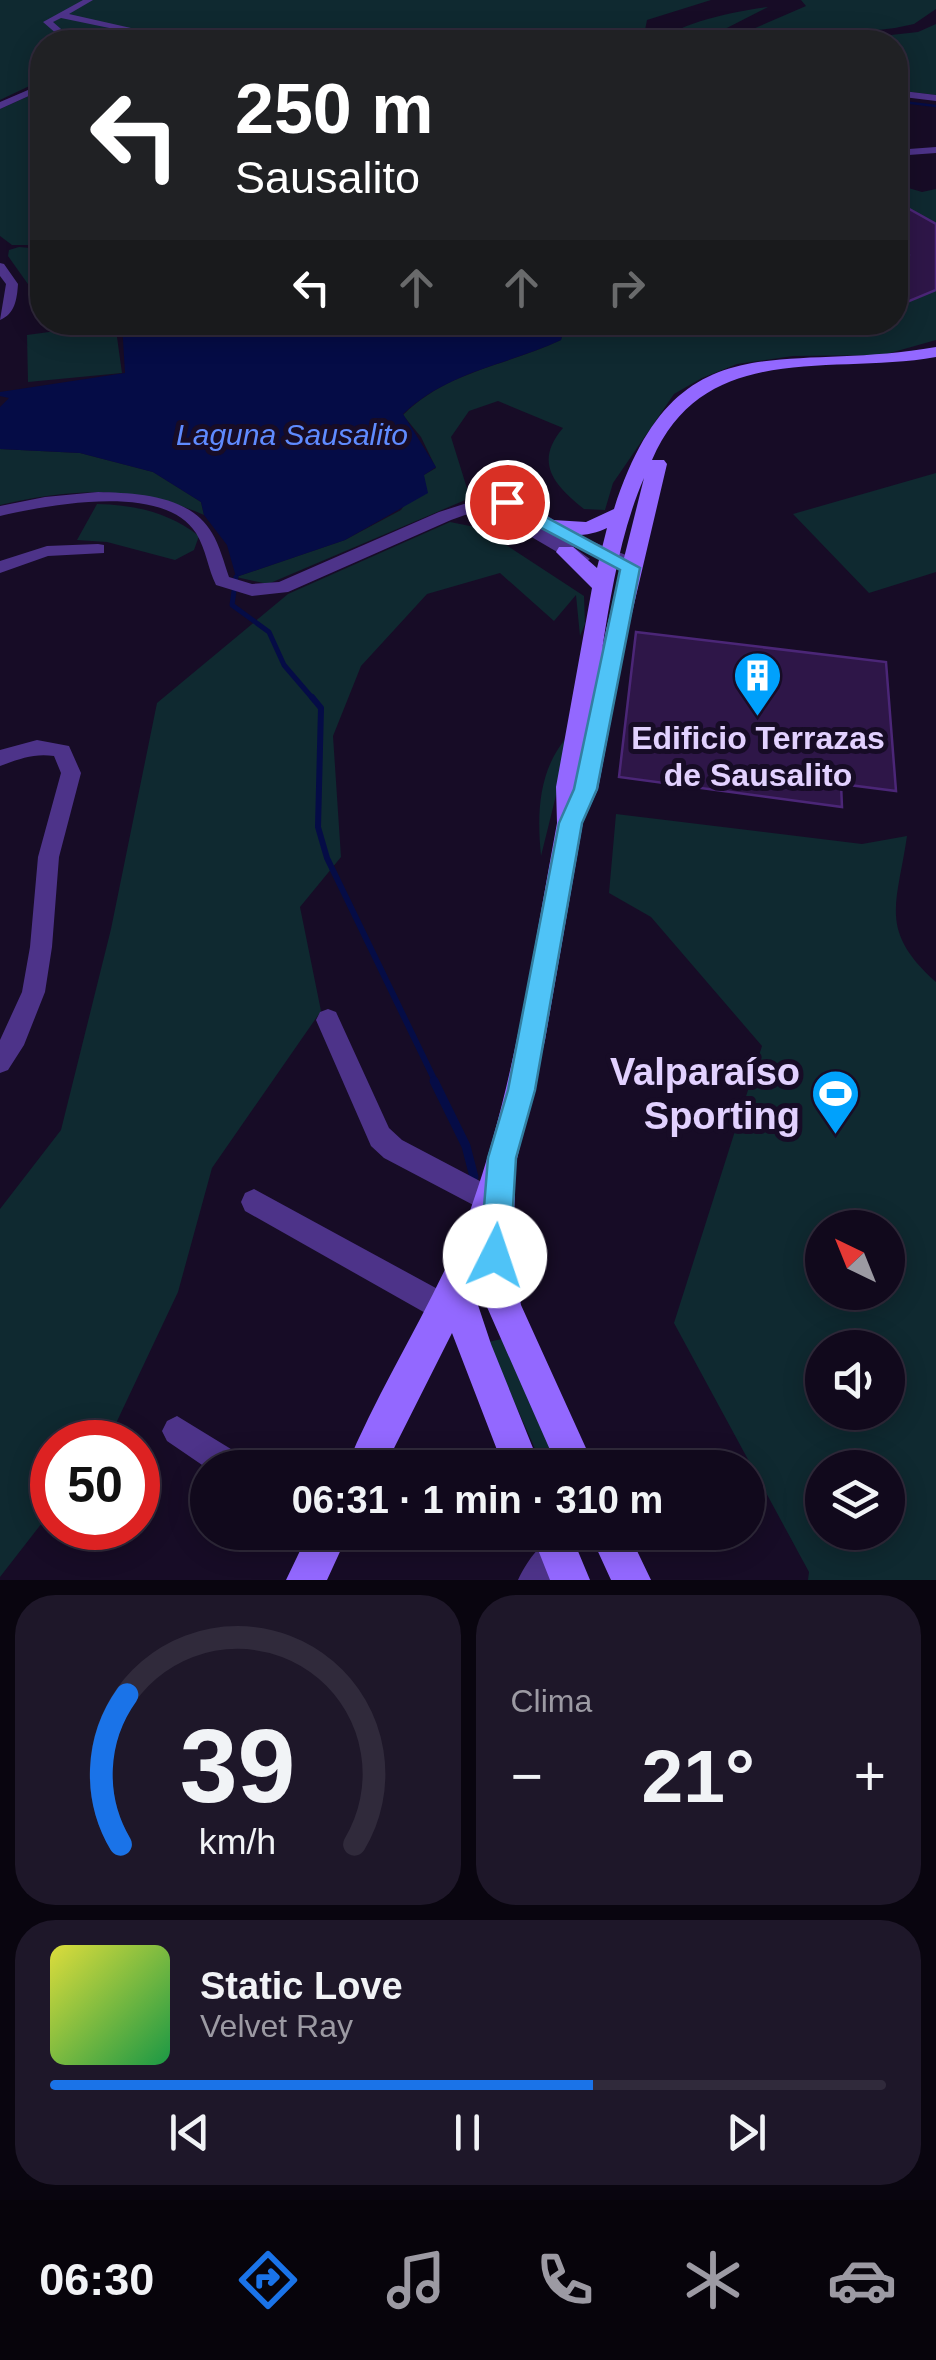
<!DOCTYPE html>
<html lang="es">
<meta charset="utf-8">
<style>
:root{--surface:#11091c;--page:#1e1729;--text:#f1f3f6;--muted:#9c9aa3;--line:#302a3b;--accent:#1a73e8}
body{margin:0;font-family:Arial,sans-serif;background:var(--page);color:var(--text);height:100vh;display:flex;flex-direction:column;font-size:38px;white-space:nowrap}
*{box-sizing:border-box;margin:0}
p{font-size:32px;color:var(--muted)}
.icon{flex:none;width:55px;height:55px;fill:none;stroke:currentColor;stroke-width:2;stroke-linecap:round;stroke-linejoin:round}
.map{position:relative;height:1580px;overflow:hidden}
.panel{display:flex;flex-direction:column;gap:15px;padding:15px;background:#09050f;flex:1}
.panel>*{flex:none}
.top-card{position:absolute;left:30px;top:30px;width:878px;height:305px;border-radius:40px;box-shadow:0 5px 25px #0003,0 0 0 2px var(--line);background:#202124;color:#fff;overflow:hidden}
.needle{width:65px;rotate:317deg}
.controls{position:absolute;left:805px;top:1210px;display:grid;gap:20px}
.controls a{display:grid;place-items:center;width:100px;height:100px;border-radius:50%;background:var(--surface);box-shadow:0 5px 25px #0003,0 0 0 2px var(--line);font-size:50px}
.speed{position:absolute;left:30px;top:1420px;display:flex;gap:20px;font-size:50px;font-weight:700;text-align:center}
.speed>*{display:grid;place-content:center;width:130px;height:130px;border-radius:50%;background:var(--surface);box-shadow:0 5px 25px #0003,0 0 0 2px var(--line);line-height:1}
.speed .limit{border:15px solid #d22;background:#fff;color:#111}
.pin{position:absolute;display:grid;place-items:center;width:85px;height:85px;color:#fff;margin:-42px;border:5px solid #fff;border-radius:50%;box-shadow:0 2px 10px #0007}
.me{position:absolute;width:110px;margin:-55px;rotate:4deg;stroke-linejoin:round;filter:drop-shadow(0 0 8px #0008)}
.turn{display:flex;align-items:center;gap:35px;height:210px;padding:0 40px;font-size:45px}
.turn .icon{width:130px;height:130px;stroke-width:2.5}
.turn b{display:block;font-size:70px;line-height:85px}
.lanes{display:flex;align-items:center;height:95px;padding:0 40px;background:#0003;justify-content:center;gap:50px;direction:ltr}
.lanes .off{opacity:.35}
.big{font-size:75px;font-weight:600;line-height:1.1}
.panel .tile{flex:1;display:flex;flex-direction:column;justify-content:center;gap:15px;min-width:0;padding:0 35px;border-radius:40px;background:var(--page)}
.panel .dial{align-items:center;gap:0}
.dial svg{height:260px;overflow:visible;fill:none;stroke:var(--line);stroke-width:7;stroke-linecap:round;text-anchor:middle}
.dial text{fill:var(--text);stroke:none}
.song{display:flex;align-items:center;gap:30px}
.cover{width:120px;height:120px;border-radius:15px;background:linear-gradient(135deg,hsl(60 70% 55%),hsl(140 70% 35%))}
.played{height:10px;border-radius:5px;background:linear-gradient(90deg,var(--accent) 65%,var(--line) 65%)}
.keys{display:flex;justify-content:space-around;direction:ltr}
.heat{display:flex;justify-content:space-between;align-items:center;font-size:55px;direction:ltr}
.panel .tiles{flex:1;display:grid;gap:15px;grid-template-columns:1fr 1fr}
.tile:last-child{grid-column:span 2}
.trip{position:absolute;left:190px;top:1450px;width:575px;height:100px;border-radius:50px;background:var(--surface);box-shadow:0 5px 25px #0003,0 0 0 2px var(--line);font-weight:600;line-height:100px;text-align:center}
.menu{display:flex;height:160px;justify-content:space-around;align-items:center;background:#07040b;color:var(--muted)}
.menu .icon{width:70px;height:70px}
.menu .selected{color:var(--accent)}
.menu b{font-size:45px;color:var(--text)}
.map>svg:first-child{display:block}
.green{fill:#0f2930;fill-rule:evenodd}
.water{fill:#050c46}
.lines{fill:none;stroke-linecap:round;stroke-linejoin:round}
.stream-far3{stroke:#050c46;stroke-width:2.5}
.stream-far2{stroke:#050c46;stroke-width:5}
.stream-far1{stroke:#050c46;stroke-width:6}
.stream{stroke:#050c46;stroke-width:9}
.building{fill:#2e1648;stroke:#4b2677;stroke-width:2.5}
.street{fill:#4d3389;fill-rule:evenodd}
.secondary{fill:#9368ff;fill-rule:evenodd}
.route{fill:#4fc3f7;stroke:#337fa1;stroke-width:2.5}
.labels{text-anchor:middle;stroke-width:10;stroke-linejoin:round;paint-order:stroke}
.far-water-label{font-size:30px;font-style:italic;fill:#5f8bff;stroke:#170c26}
.poi-label{font-size:32px;font-weight:bold;fill:#e2d1ff;stroke:#170c26}
.near-poi-label{font-size:38px;font-weight:bold;fill:#e2d1ff;stroke:#170c26;text-anchor:end}
</style>
<div class="map">
<svg width="936" height="1580" viewBox="0 0 936 1580">
<rect width="100%" height="100%" fill="#170c26"/>
<path class="green" d="M0,0H711L647,20L645,30L628,42H42V80L0,100Z
M801,0H936V9L914,24L895,28L777,42L742,39L739,35L806,6Z
M768,7L719,32L718,42H662C676,22 744,10 768,7Z
M936,24V95L895,90V42H828L918,32Z
M42,90V245H12L0,236V109Z
M895,184L922,192L936,189V340L883,355L793,356L737,364L702,378L674,394L613,483L605,510L584,509C553,484 534,462 563,428L498,401L469,411L451,437L470,498L268,584L236,577L345,540L401,510L424,475L436,468L421,437L403,415C447,371 506,366 561,340L564,327L561,323L895,322Z
M19,247L42,249V289L30,287L8,256L9,250Z
M71,329L73,336L116,330L122,373L28,382L27,335Z
M0,449L80,453L153,472L201,502L204,515C136,485 72,488 0,505Z
M936,473V572L869,593L793,514Z
M97,504C135,505 168,512 199,536L194,550L175,560L107,542L77,540Z
M450,522L480,528L584,596L585,624L580,636L576,595L554,621L500,573L427,594L361,666L333,736L341,857L300,907L321,1011L212,1168L178,1292L110,1436L105,1442H52V1510L0,1577V1209L61,1130L111,929L157,703L288,594Z
M566,738L570,739L541,856C537,814 538,772 566,738Z
M616,814L862,844L907,836C897,905 878,930 936,982V1580H808L809,1572L674,1323L762,1046L651,917L609,893ZM822,1228H888V1292H822ZM822,1348H888V1412H822ZM822,1468H888V1532H822Z
M502,1339L560,1467H543L488,1342Z"/>
<path class="water" d="M561,323L564,327L561,340C507,365 448,371 403,414L436,467L424,475L428,493L345,540L236,577L227,545L204,515L201,502L153,472L80,453L0,449V407L9,398L0,396V392L125,373L122,323Z"/>
<g class="lines">
<path class="stream-far3" d="M895,101L936,106"/>
<path class="stream-far2" d="M236,577L232,605L269,632L284,665L314,700"/>
<path class="stream-far1" d="M312,697L321,708L318,827L327,858L436,1083"/>
<path class="stream" d="M434,1081L466,1146L474,1177"/>
</g>
<path class="building" d="M895,201L936,224V290L895,307V275L909,255L907,244L895,230Z
M636,632L886,662L896,791L841,784L842,807L619,777Z"/>
<g class="lines">
<path class="street" d="M83,0H93L69,14L193,42H177L61,18L53,22L76,42H66L43,22Z
M42,84V90L0,109V102Z
M895,90L936,95V101L895,96Z
M936,147V153L895,156V150Z
M0,263L4,264L18,284C17,299 15,314 0,320L6,284L0,276Z
M98,492C137,493 190,495 212,533C220,546 224,563 229,577L252,584L279,582L439,512L492,495L524,501L581,537L626,555L638,567L636,571C622,572 588,552 572,546L590,559L582,564L576,563L494,515L492,511L499,506L493,505L451,520L288,592L252,596L216,585C208,569 206,549 196,533C163,482 49,505 0,516V506L45,497ZM506,508L513,509L562,540Z
M98,544L104,545V553L48,556L0,573V561L47,546Z
M37,740L69,746L81,773L59,857L52,947L45,992L24,1045L8,1070L0,1073V1040L22,992L30,947L38,857L61,773L54,756C34,753 19,759 0,766V750Z
M328,1009L336,1012L389,1128L402,1140L497,1190L501,1199L497,1208L488,1212L479,1208L384,1158L371,1146L316,1020L320,1012Z
M254,1189L456,1299L460,1309L456,1319L446,1323L436,1319L245,1211L241,1202L245,1193Z
M177,1416L244,1457L248,1468L208,1469L167,1441L162,1431L167,1421Z
M557,1535L568,1540L573,1551L554,1580H518C526,1563 539,1543 557,1535Z"/>
<path class="secondary" d="M936,347V357C831,376 705,338 652,460H664L667,464L628,630L598,789L583,822L545,1040L511,1184L515,1194L512,1256L521,1305L595,1468H558L487,1307L480,1268L472,1287L491,1344L541,1468H504L452,1333L384,1468H346C382,1379 438,1299 471,1208C515,1084 533,951 557,823L556,787L592,588L556,552L559,547H573L597,568L607,528C590,537 558,539 543,526L553,520L586,522L614,509C677,315 779,375 936,347ZM644,478L606,630L602,650C611,593 621,531 644,478Z
M309,1532H349L327,1580H286Z
M531,1532H570L590,1580H550Z
M589,1532H628L651,1580H611Z"/>
</g>
<path class="route" d="M507,496L640,568L597,789L582,823L535,1090L516,1158L510,1256L506,1267L495,1272L484,1267L480,1256L488,1158L508,1090L559,823L574,789L620,570L500,506L498,502Z"/>
<defs>
<symbol id="building-pin" viewBox="-11 -11 22 30"><path d="M0 17L-7.5 6A9.5 9.5 0 1 1 7.5 6Z" fill="#00a1fc" stroke="#170c26"/><path d="M-4-6H4V6H1V3H-1V6H-4ZM-2.5-4.3h1.7v1.8h-1.7ZM.8-4.3h1.7v1.8H.8ZM-2.5-1h1.7V.8h-1.7ZM.8-1h1.7V.8H.8Z" fill="#fff"/></symbol>
<symbol id="stadium-pin" viewBox="-11 -11 22 30"><path d="M0 17L-7.5 6A9.5 9.5 0 1 1 7.5 6Z" fill="#00a1fc" stroke="#170c26"/><path d="M0-5a6.5 5 0 1 0 0 10a6.5 5 0 1 0 0-10ZM-3.5-1.8h7v3.6h-7Z" fill="#fff"/></symbol>
</defs>
<g fill-rule="evenodd">
<use href="#building-pin" x="730" y="648" width="55" height="75"/>
<use href="#stadium-pin" x="808" y="1066" width="55" height="75"/>
</g>
<g class="labels">
<g class="far-water-label">
<text x="292" y="445">Laguna Sausalito</text>
</g>
<g class="poi-label">
<text x="758" y="749">Edificio Terrazas<tspan x="758" dy="37">de Sausalito</tspan></text>
</g>
<g class="near-poi-label">
<text x="800" y="1085">Valparaíso<tspan x="800" dy="44">Sporting</tspan></text>
</g>
</g>
</svg>
<div class="controls">
<a><svg class="needle" viewBox="-14 -14 28 28"><path d="M0-13l5 13h-10z" fill="#e53935"/><path d="M0 13l5-13h-10z" fill="#9c9aa3"/></svg></a>
<a><svg class="icon" aria-label="sound" viewBox="0 0 24 24"><path d="M4 9h4l5-4v14l-5-4H4zM17 9q2 3 0 6"/></svg></a>
<a><svg class="icon" aria-label="layers" viewBox="0 0 24 24"><path d="M12 4l9 5-9 5-9-5zM3 14l9 5 9-5"/></svg></a>
</div>
<div class="speed"><div class="limit">50</div></div>
<div class="pin" style="left:507px;top:502px;background:#d93025"><svg class="icon" aria-label="arrive" viewBox="0 0 24 24"><path d="M6 21V4h12l-3 4 3 4H6"/></svg></div>
<svg class="me" style="left:495px;top:1256px" viewBox="-20 -20 40 40"><circle r="19" fill="#fff"/><path d="M0-13L10 11 0 6-10 11z" fill="#4fc3f7"/></svg>
<div class="trip">06:31 · 1 min · 310 m</div>
<div class="top-card">
<div class="turn"><svg class="icon" aria-label="left" viewBox="0 0 24 24"><path d="M17 20v-9H6M10 6l-5 5 5 5"/></svg><div><b>250 m</b>Sausalito</div></div>
<div class="lanes"><svg class="icon" aria-label="left" viewBox="0 0 24 24"><path d="M17 20v-9H6M10 6l-5 5 5 5"/></svg><svg class="icon off" aria-label="ahead" viewBox="0 0 24 24"><path d="M12 20V5M6 11l6-6 6 6"/></svg><svg class="icon off" aria-label="ahead" viewBox="0 0 24 24"><path d="M12 20V5M6 11l6-6 6 6"/></svg><svg class="icon off" aria-label="right" viewBox="0 0 24 24"><path d="M7 20v-9h11M14 6l5 5-5 5"/></svg></div>
</div>
</div>
<section class="panel">
<div class="tiles">
<div class="tile dial"><svg viewBox="0 0 100 80">
<path d="M14 69A42 42 0 1 1 86 69"/>
<path d="M14 69A42 42 0 0 1 16 23" stroke="#1a73e8"/>
<text x="50" y="56" font-size="32" font-weight="700">39</text>
<text x="50" y="72" font-size="11">km/h</text>
</svg></div>
<div class="tile"><p>Clima</p>
<div class="heat"><a>−</a><b class="big">21°</b><a>+</a></div>
</div>
<div class="tile">
<div class="song"><i class="cover"></i><div><b>Static Love</b><p>Velvet Ray</p></div></div>
<div class="played"></div>
<div class="keys"><svg class="icon" aria-label="previous" viewBox="0 0 24 24"><path d="M18 5L8 12l10 7zM5 5v14"/></svg><svg class="icon" aria-label="pause" viewBox="0 0 24 24"><path d="M8 5v14M16 5v14"/></svg><svg class="icon" aria-label="next" viewBox="0 0 24 24"><path d="M6 5l10 7-10 7zM19 5v14"/></svg></div>
</div>
</div>
</section>
<nav class="menu">
<b>06:30</b>
<svg class="icon selected" aria-label="directions" viewBox="0 0 24 24"><path d="M12 3l9 9-9 9-9-9zM9 14v-3h6M13 9l2 2-2 2"/></svg>
<svg class="icon" aria-label="music" viewBox="0 0 24 24"><path d="M9 18V5l10-2v13"/><circle cx="6" cy="18" r="3"/><circle cx="16" cy="16" r="3"/></svg>
<svg class="icon" aria-label="phone" viewBox="0 0 24 24"><path d="M5 4h4l2 5-3 2q2 4 5 5l2-3 5 2v4C11 20 4 13 5 4z"/></svg>
<svg class="icon" aria-label="climate" viewBox="0 0 24 24"><path d="M12 3v18M4 7l16 10M4 17L20 7"/></svg>
<svg class="icon" aria-label="car" viewBox="0 0 24 24"><path d="M5 17H2v-5l4-1 3-4h7l3 4 3 1v5h-3M9 17h6M6 11h13"/><circle cx="7" cy="17" r="2"/><circle cx="17" cy="17" r="2"/></svg>
</nav>
